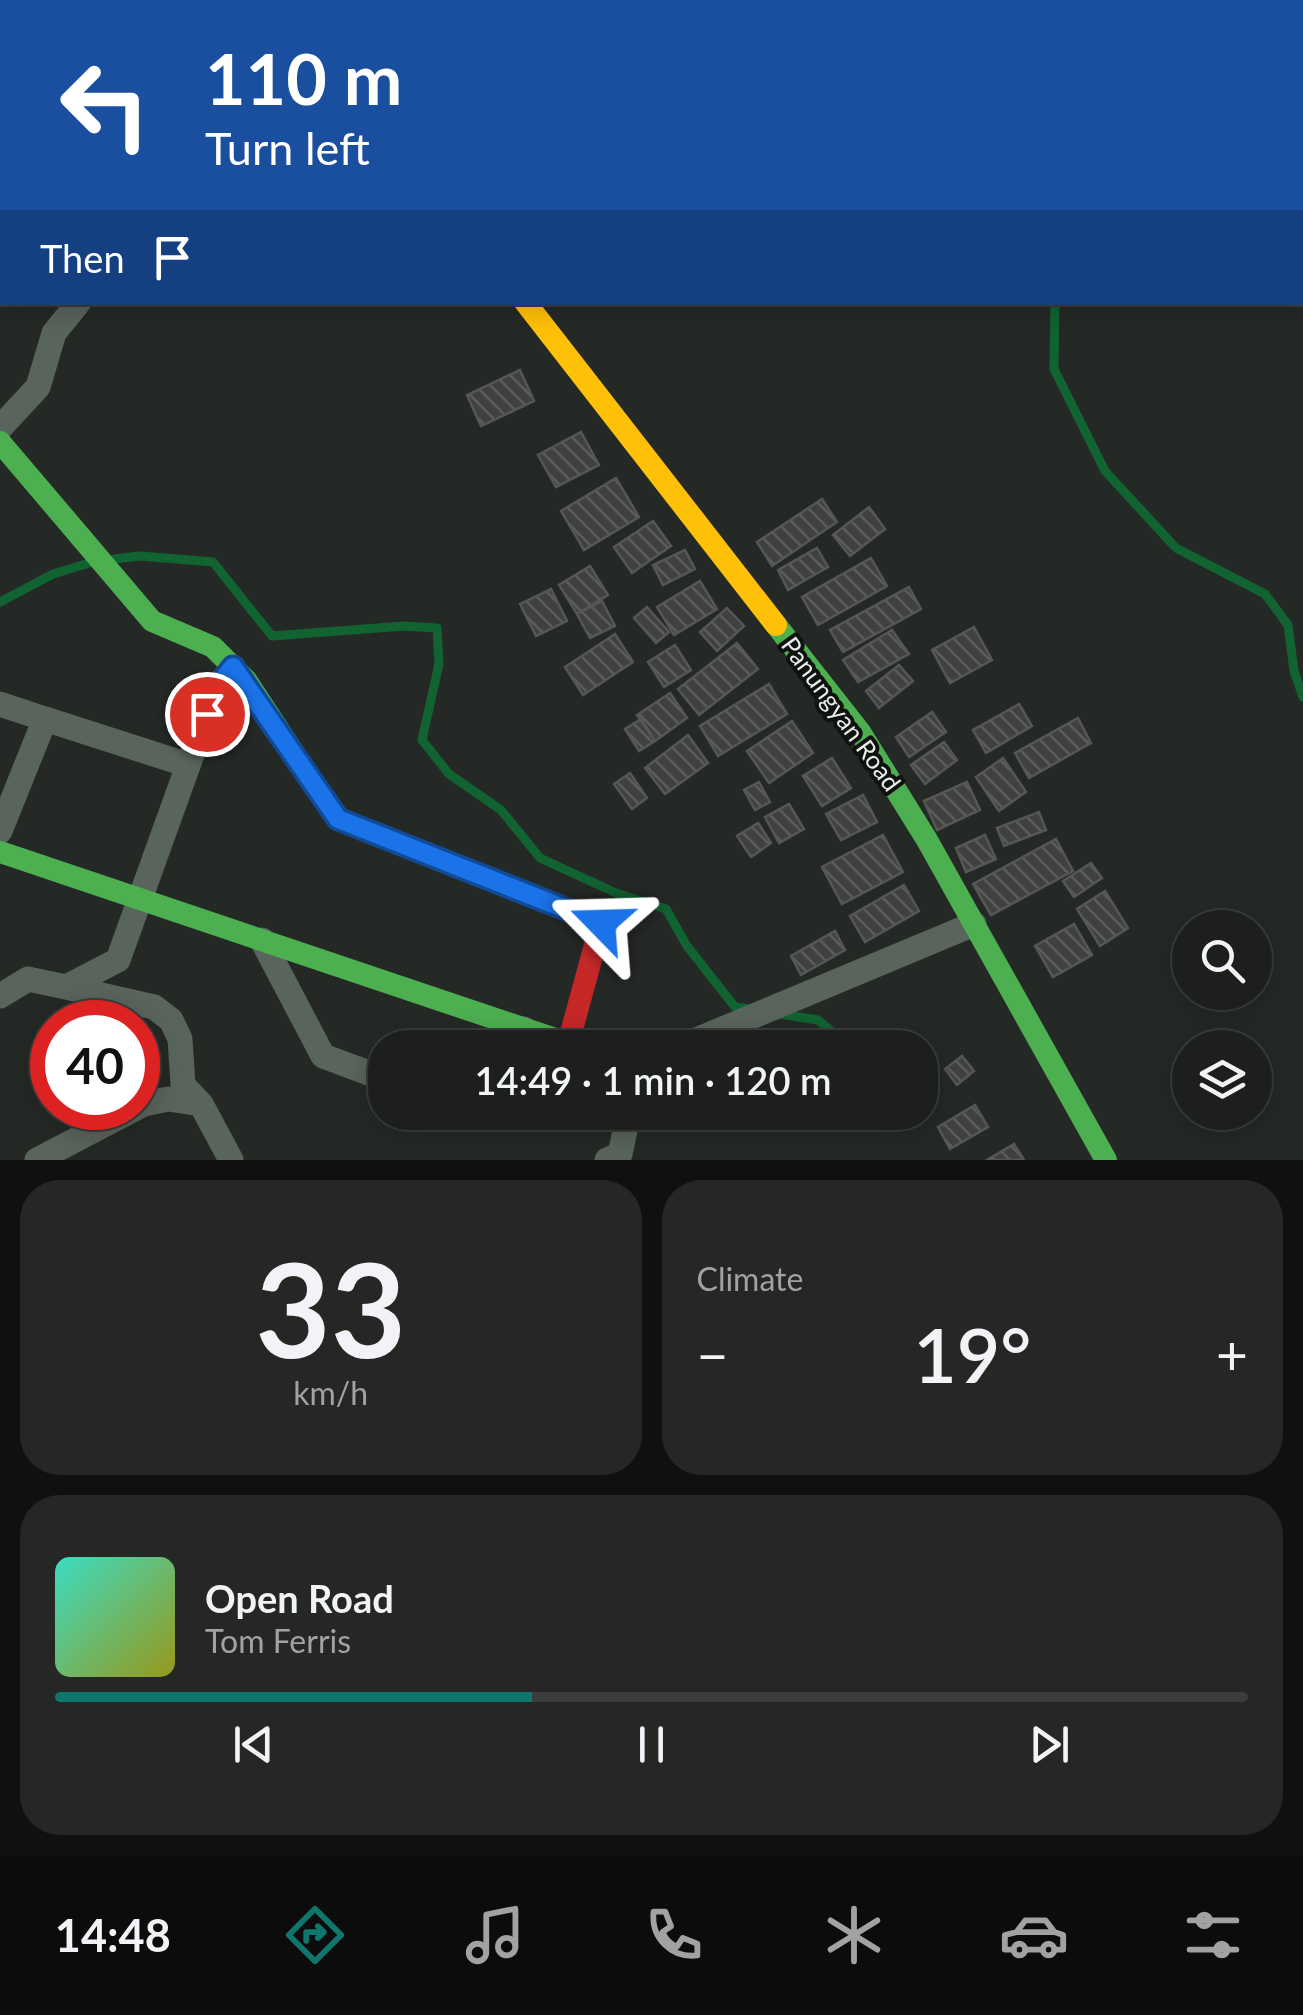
<!DOCTYPE html>
<meta charset="utf-8">
<style>
:root{--surface:#1c1f1c;--page:#252725;--text:#f1f3f6;--muted:#a0a2a3;--line:#3a3d3b;--accent:#0f766e}
body{margin:0;font-family:Lato,sans-serif;background:var(--page);color:var(--text);height:100vh;display:flex;flex-direction:column;font-size:38px;white-space:nowrap}
*{box-sizing:border-box;margin:0}
p{font-size:32px;color:var(--muted)}
.icon{flex:none;width:55px;height:55px;fill:none;stroke:currentColor;stroke-width:2;stroke-linecap:round;stroke-linejoin:round}
.map{position:relative;height:1160px;overflow:hidden}
.panel{display:flex;flex-direction:column;gap:20px;padding:20px;background:#0f110f;flex:1}
.panel>*{flex:none}
.guide{position:absolute;left:0px;top:0px;width:1305px;height:305px;box-shadow:0 5px 25px #0003,0 0 0 2px var(--line);background:#1a4fa0;color:#fff;overflow:hidden}
.controls{position:absolute;left:1172px;top:910px;display:grid;gap:20px}
.controls a{display:grid;place-items:center;width:100px;height:100px;border-radius:50%;background:var(--surface);box-shadow:0 5px 25px #0003,0 0 0 2px var(--line);font-size:50px}
.speed{position:absolute;left:30px;top:1000px;display:flex;gap:20px;font-size:50px;font-weight:700;text-align:center}
.speed>*{display:grid;place-content:center;width:130px;height:130px;border-radius:50%;background:var(--surface);box-shadow:0 5px 25px #0003,0 0 0 2px var(--line);line-height:1}
.speed .limit{border:15px solid #d22;background:#fff;color:#111}
.pin{position:absolute;display:grid;place-items:center;width:85px;height:85px;color:#fff;margin:-42px;border:5px solid #fff;border-radius:50%;box-shadow:0 2px 10px #0007}
.me{position:absolute;width:110px;margin:-55px;rotate:292deg;stroke-linejoin:round;filter:drop-shadow(0 0 8px #0008)}
.turn{display:flex;align-items:center;gap:35px;height:210px;padding:0 40px;font-size:45px}
.turn .icon{width:130px;height:130px;stroke-width:2.5}
.turn b{display:block;font-size:70px;line-height:85px}
.then{display:flex;align-items:center;height:95px;padding:0 40px;background:#0003;gap:20px;font-size:38px}
.big{font-size:75px;font-weight:600;line-height:1.1}
.panel .widget{flex:1;display:flex;flex-direction:column;justify-content:center;gap:15px;min-width:0;padding:0 35px;border-radius:40px;background:var(--page)}
.panel .dial{align-items:center;gap:0}
.dial b{font-size:130px;line-height:1}
.song{display:flex;align-items:center;gap:30px}
.cover{width:120px;height:120px;border-radius:15px;background:linear-gradient(135deg,hsl(170 70% 55%),hsl(60 70% 35%))}
.played{height:10px;border-radius:5px;background:linear-gradient(90deg,var(--accent) 40%,var(--line) 40%)}
.keys{display:flex;justify-content:space-around;direction:ltr}
.heat{display:flex;justify-content:space-between;align-items:center;font-size:55px;direction:ltr}
.panel .tiles{flex:1;display:grid;gap:20px;grid-template-columns:1fr 1fr}
.widget:last-child{grid-column:span 2}
.trip{position:absolute;left:368px;top:1030px;width:570px;height:100px;border-radius:40px;background:var(--surface);box-shadow:0 5px 25px #0003,0 0 0 2px var(--line);font-weight:600;line-height:100px;text-align:center}
.tab-bar{display:flex;height:160px;justify-content:space-around;align-items:center;background:#0b0c0b;color:var(--muted)}
.tab-bar .icon{width:70px;height:70px}
.tab-bar .selected{color:var(--accent)}
.tab-bar b{font-size:45px;color:var(--text)}
.map>svg:first-child{display:block}
.lines{fill:none;stroke-linecap:round;stroke-linejoin:round}
.stream{stroke:#116331;stroke-width:9}
.building{fill:url(#building-back-hatch);stroke:#555656;stroke-width:2.5}
.street{stroke:#59645c;stroke-width:25}
.fast{stroke:#4caf50;stroke-width:22}
.slow{stroke:#ffc107;stroke-width:22}
.jam{stroke:#c62828;stroke-width:22}
.route-casing{stroke:#114b97;stroke-width:25}
.route{stroke:#1a73e8;stroke-width:18}
.labels{text-anchor:middle;stroke-width:8;stroke-linejoin:round;paint-order:stroke}
.street-label{font-size:25px;fill:#eaeeeb;stroke:#0f120f}
</style>
<div class="map">
<svg width="1303" height="1160" viewBox="0 0 1303 1160">
<defs>
<pattern id="building-back-hatch" width="6" height="6" patternUnits="userSpaceOnUse" patternTransform="scale(2.5)"><rect width="6" height="6" fill="#404040"/><path d="M-1 5l2 2M0 0l6 6M5-1l2 2" fill="none" stroke="#5c5c5c"/></pattern>
</defs>
<rect width="100%" height="100%" fill="#252926"/>
<g class="lines">
<path class="stream" d="M943,0L945,2
M1055,302L1054,369L1105,471L1176,548L1265,594L1288,625L1294,671L1303,697
M114,559L140,556L213,562L272,636L404,626L437,628L439,664L422,740L449,774L501,810L540,858L616,893L666,909L687,946L735,1007L750,1009
M0,602L53,574L89,563
M780,1014L818,1020L852,1048"/>
</g>
<path class="building" d="M520,370L534,401L481,426L467,395Z
M581,432L599,465L556,487L538,455Z
M616,478L639,517L584,550L561,511Z
M822,499L837,522L772,566L757,542Z
M869,507L885,529L850,556L833,535Z
M653,521L671,546L632,573L614,547Z
M817,548L828,567L788,590L778,570Z
M685,550L695,569L663,585L653,565Z
M871,558L887,586L818,625L802,597Z
M590,566L608,595L577,614L559,585Z
M700,581L717,609L674,635L657,607Z
M909,587L921,609L843,652L830,630Z
M551,589L567,621L536,636L520,604Z
M602,601L615,626L590,638L577,614Z
M647,607L669,632L656,643L634,618Z
M727,608L744,626L717,651L700,632Z
M974,627L992,660L950,683L932,650Z
M892,630L909,654L858,682L843,660Z
M615,634L633,662L583,695L565,667Z
M737,643L758,669L699,715L678,689Z
M675,645L691,670L664,687L648,662Z
M899,665L913,681L879,708L866,691Z
M769,684L787,714L718,756L700,726Z
M670,693L687,718L655,741L637,715Z
M1019,704L1032,726L986,753L973,730Z
M932,712L946,732L909,757L896,737Z
M1078,718L1091,743L1029,778L1015,753Z
M641,719L655,741L639,751L625,729Z
M792,721L813,753L769,783L747,751Z
M688,735L708,763L665,794L645,768Z
M944,742L957,760L925,784L911,765Z
M832,758L851,788L822,806L803,776Z
M1003,758L1026,792L999,811L976,777Z
M630,773L647,798L632,809L614,784Z
M759,782L770,802L755,810L744,790Z
M967,782L980,810L937,830L924,801Z
M863,795L877,822L841,840L826,814Z
M789,804L804,829L779,843L765,817Z
M1039,812L1046,830L1004,846L997,828Z
M758,823L771,843L751,857L737,836Z
M883,835L903,872L842,904L822,867Z
M985,835L996,859L966,872L956,848Z
M1056,839L1073,871L991,915L973,884Z
M1091,863L1102,878L1074,897L1063,881Z
M904,885L919,911L865,942L850,916Z
M1105,891L1128,928L1100,946L1077,909Z
M1074,924L1092,955L1053,977L1035,946Z
M835,931L845,950L801,975L791,956Z
M962,1056L974,1071L957,1085L945,1069Z
M975,1105L988,1127L950,1149L938,1127Z
M1014,1144L1024,1160H987Z"/>
<g class="lines">
<path class="street" d="M314,0L316,2
M0,428L38,387L54,333L79,302
M0,704L45,719L0,831
M45,719L188,765
M262,940L323,1056L385,1079
M66,987L154,1007L171,1020L180,1039L183,1085L201,1104L231,1160
M0,996L28,979L66,987L118,960L216,688L233,667
M489,1048L524,1029
M677,1048L974,924
M37,1160L144,1104L168,1099L201,1104
M607,1160L620,1154L626,1126L620,1112"/>
<path class="fast" d="M0,442L152,621L213,647L246,680L337,819L413,849
M776,625L860,732L927,840L1106,1160
M0,852L582,1048"/>
<path class="slow" d="M525,302L776,625"/>
<path class="jam" d="M413,849L601,923L568,1044"/>
</g>
<g class="lines">
<defs>
<path id="route" d="M207,714L216,688L233,667L338,819L601,923"/>
</defs>
<use href="#route" class="route-casing"/>
<use href="#route" class="route"/>
</g>
<g class="labels">
<g class="street-label">
<text transform="translate(841 714) rotate(54)" y="9">Panungyan Road</text>
</g>
</g>
</svg>
<div class="controls">
<a><svg class="icon" aria-label="search" viewBox="0 0 24 24"><circle cx="10" cy="10" r="6"/><path d="M15 15l6 6"/></svg></a>
<a><svg class="icon" aria-label="layers" viewBox="0 0 24 24"><path d="M12 4l9 5-9 5-9-5zM3 14l9 5 9-5"/></svg></a>
</div>
<div class="speed"><div class="limit">40</div></div>
<div class="pin" style="left:207px;top:714px;background:#d93025"><svg class="icon" aria-label="arrive" viewBox="0 0 24 24"><path d="M6 21V4h12l-3 4 3 4H6"/></svg></div>
<svg class="me" style="left:601px;top:923px" viewBox="-20 -20 40 40"><path d="M0-17L14 15 0 8-14 15z" fill="#1a73e8" stroke="#fff" stroke-width="4"/></svg>
<div class="trip">14:49 · 1 min · 120 m</div>
<div class="guide">
<div class="turn"><svg class="icon" aria-label="left" viewBox="0 0 24 24"><path d="M17 20v-9H6M10 6l-5 5 5 5"/></svg><div><b>110 m</b>Turn left</div></div>
<div class="then">Then<svg class="icon" aria-label="arrive" viewBox="0 0 24 24"><path d="M6 21V4h12l-3 4 3 4H6"/></svg></div>
</div>
</div>
<section class="panel">
<div class="tiles">
<div class="widget dial"><b>33</b><p>km/h</p></div>
<div class="widget"><p>Climate</p>
<div class="heat"><a>−</a><b class="big">19°</b><a>+</a></div>
</div>
<div class="widget">
<div class="song"><i class="cover"></i><div><b>Open Road</b><p>Tom Ferris</p></div></div>
<div class="played"></div>
<div class="keys"><svg class="icon" aria-label="previous" viewBox="0 0 24 24"><path d="M18 5L8 12l10 7zM5 5v14"/></svg><svg class="icon" aria-label="pause" viewBox="0 0 24 24"><path d="M8 5v14M16 5v14"/></svg><svg class="icon" aria-label="next" viewBox="0 0 24 24"><path d="M6 5l10 7-10 7zM19 5v14"/></svg></div>
</div>
</div>
</section>
<nav class="tab-bar">
<b>14:48</b>
<svg class="icon selected" aria-label="directions" viewBox="0 0 24 24"><path d="M12 3l9 9-9 9-9-9zM9 14v-3h6M13 9l2 2-2 2"/></svg>
<svg class="icon" aria-label="music" viewBox="0 0 24 24"><path d="M9 18V5l10-2v13"/><circle cx="6" cy="18" r="3"/><circle cx="16" cy="16" r="3"/></svg>
<svg class="icon" aria-label="phone" viewBox="0 0 24 24"><path d="M5 4h4l2 5-3 2q2 4 5 5l2-3 5 2v4C11 20 4 13 5 4z"/></svg>
<svg class="icon" aria-label="climate" viewBox="0 0 24 24"><path d="M12 3v18M4 7l16 10M4 17L20 7"/></svg>
<svg class="icon" aria-label="car" viewBox="0 0 24 24"><path d="M5 17H2v-5l4-1 3-4h7l3 4 3 1v5h-3M9 17h6M6 11h13"/><circle cx="7" cy="17" r="2"/><circle cx="17" cy="17" r="2"/></svg>
<svg class="icon" aria-label="filters" viewBox="0 0 24 24"><path d="M4 7h16M4 17h16"/><circle cx="9" cy="7" r="2"/><circle cx="15" cy="17" r="2"/></svg>
</nav>
